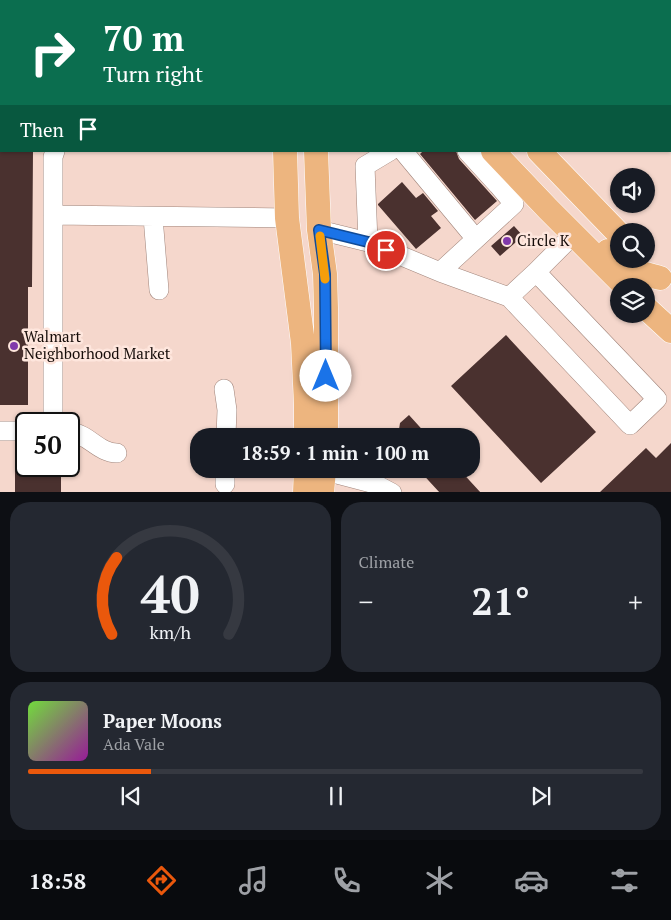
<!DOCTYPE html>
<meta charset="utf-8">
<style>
:root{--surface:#171b24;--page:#242831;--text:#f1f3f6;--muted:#9ea1a6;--line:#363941;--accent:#ea580c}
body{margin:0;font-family:"PT Serif",serif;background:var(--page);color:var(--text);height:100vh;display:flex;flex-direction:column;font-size:19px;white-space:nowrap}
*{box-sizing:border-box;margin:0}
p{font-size:16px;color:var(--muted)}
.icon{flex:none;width:28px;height:28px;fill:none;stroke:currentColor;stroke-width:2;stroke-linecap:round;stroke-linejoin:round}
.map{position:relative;height:492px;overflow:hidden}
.sheet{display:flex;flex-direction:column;gap:10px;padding:10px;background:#0d0f14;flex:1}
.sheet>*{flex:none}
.top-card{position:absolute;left:0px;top:0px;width:671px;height:152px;box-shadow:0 1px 4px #0004;background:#0b6e4f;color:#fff;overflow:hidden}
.controls{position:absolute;left:610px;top:168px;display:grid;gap:10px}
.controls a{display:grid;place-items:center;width:45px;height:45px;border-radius:50%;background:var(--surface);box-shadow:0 1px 4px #0004;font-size:25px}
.speed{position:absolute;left:15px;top:412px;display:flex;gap:10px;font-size:25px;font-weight:700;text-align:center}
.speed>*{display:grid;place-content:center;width:65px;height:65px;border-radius:50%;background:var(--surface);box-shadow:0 1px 4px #0004;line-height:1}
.speed .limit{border:2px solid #111;border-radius:8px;background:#fff;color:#111}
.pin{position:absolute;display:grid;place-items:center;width:42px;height:42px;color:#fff;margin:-21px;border:2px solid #fff;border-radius:50%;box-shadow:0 1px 5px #0007}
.me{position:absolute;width:55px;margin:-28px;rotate:0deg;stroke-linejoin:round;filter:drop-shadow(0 0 4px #0008)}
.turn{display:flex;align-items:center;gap:18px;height:105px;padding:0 20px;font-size:22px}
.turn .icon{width:65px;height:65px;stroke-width:2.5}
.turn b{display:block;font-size:35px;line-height:42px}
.then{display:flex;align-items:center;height:48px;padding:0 20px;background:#0003;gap:10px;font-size:19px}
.big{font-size:38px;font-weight:700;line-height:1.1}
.sheet .tile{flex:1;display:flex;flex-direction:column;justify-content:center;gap:8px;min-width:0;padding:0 18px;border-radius:20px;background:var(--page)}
.sheet .dial{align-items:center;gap:0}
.dial svg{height:130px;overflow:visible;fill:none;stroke:var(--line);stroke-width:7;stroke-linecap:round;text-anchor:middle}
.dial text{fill:var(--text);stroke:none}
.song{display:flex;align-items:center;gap:15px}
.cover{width:60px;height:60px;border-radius:8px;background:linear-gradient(135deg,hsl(100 70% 55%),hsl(300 70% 35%))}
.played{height:5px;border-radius:2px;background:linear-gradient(90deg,var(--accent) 20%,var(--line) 20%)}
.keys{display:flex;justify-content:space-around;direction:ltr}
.heat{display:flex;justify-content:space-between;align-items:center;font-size:28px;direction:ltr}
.sheet .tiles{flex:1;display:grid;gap:10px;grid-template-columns:1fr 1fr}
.tile:last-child{grid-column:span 2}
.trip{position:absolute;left:190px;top:428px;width:290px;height:50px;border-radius:20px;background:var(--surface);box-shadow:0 1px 4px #0004;font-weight:700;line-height:50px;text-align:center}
.tab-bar{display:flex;height:80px;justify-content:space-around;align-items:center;background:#090b0e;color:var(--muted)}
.tab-bar .icon{width:35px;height:35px}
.tab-bar .on{color:var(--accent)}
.tab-bar b{font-size:22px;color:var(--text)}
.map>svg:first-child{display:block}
.building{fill:#4a312f}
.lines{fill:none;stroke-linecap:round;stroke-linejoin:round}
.minor-casing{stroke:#a0847a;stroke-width:20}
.major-casing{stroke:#fff;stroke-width:25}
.minor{stroke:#fff;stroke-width:19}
.major{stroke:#edb57f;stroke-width:24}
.route-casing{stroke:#114b97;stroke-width:12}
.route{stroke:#1a73e8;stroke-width:9}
.slow{stroke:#f59e0b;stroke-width:9}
.poi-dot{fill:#8139ab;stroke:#fee6dd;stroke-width:2}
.labels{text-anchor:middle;stroke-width:5;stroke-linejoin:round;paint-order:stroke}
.poi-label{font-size:15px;fill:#160c09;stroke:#fee6dd;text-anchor:start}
</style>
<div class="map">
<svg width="671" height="493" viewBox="0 0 671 493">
<rect width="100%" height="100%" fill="#f5d7cc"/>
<path class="building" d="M0,151H33L32,287H28V405H0Z
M423,151H456L459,159L497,201L475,220L420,154Z
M402,182L416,198L423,193L438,211L431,216L441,228L416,249L378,205V204Z
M514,226L523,236L500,256L491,246Z
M506,335L596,432L541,483L451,386Z
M409,415L428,436H398L400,423Z
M671,443V493H599L646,448L656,458Z
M15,448H26V466H61V493H15Z
M418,469H459L481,493H440Z"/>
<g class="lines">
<defs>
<path id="minor" d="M224,0V1
M468,0L469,1
M641,0V1
M670,34L671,35
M670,97L671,96
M0,105L1,103
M403,151L476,239
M467,151L498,185
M53,215L287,218
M153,217L159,290
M319,230L368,242L440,272L514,204L498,185L513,174
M368,242L365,166L390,151
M440,272L509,297L630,425L657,399L536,272L509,297
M536,272L573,235
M224,389L227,410L226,436
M53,424V157L55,151
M0,431H26
M69,432C88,433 98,453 117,453
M318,469L375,484L392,493
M225,484V469"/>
<path id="major" d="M356,0L357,1
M402,0L403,1
M290,1V0
M322,1V0
M285,151L287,218L303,343L306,404V436
M316,151L319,230L325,274L326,308V436
M493,151L548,209L625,286
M539,151L619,234
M608,251C628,271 634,271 660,278
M646,308L671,331
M305,493L306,469
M322,493L324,469"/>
</defs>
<use href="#minor" class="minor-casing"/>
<use href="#major" class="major-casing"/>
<use href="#minor" class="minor"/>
<use href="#major" class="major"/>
</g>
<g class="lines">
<defs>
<path id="route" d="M326,376L325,274L319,230L368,242L386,250"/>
</defs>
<use href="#route" class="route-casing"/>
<use href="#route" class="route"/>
<path class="slow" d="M320,236L325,279"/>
</g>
<g class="poi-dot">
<circle cx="507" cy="241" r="5"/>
<circle cx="14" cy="346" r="5"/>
</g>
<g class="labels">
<g class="poi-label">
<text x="517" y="246">Circle K</text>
<text x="24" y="342">Walmart<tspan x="24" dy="17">Neighborhood Market</tspan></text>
</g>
</g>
</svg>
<div class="controls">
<a><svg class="icon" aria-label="sound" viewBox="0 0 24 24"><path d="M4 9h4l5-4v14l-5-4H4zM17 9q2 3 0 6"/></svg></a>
<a><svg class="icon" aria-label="search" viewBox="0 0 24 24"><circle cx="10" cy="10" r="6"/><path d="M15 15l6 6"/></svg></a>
<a><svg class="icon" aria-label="layers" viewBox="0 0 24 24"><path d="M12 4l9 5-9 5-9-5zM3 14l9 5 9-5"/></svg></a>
</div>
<div class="speed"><div class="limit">50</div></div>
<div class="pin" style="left:386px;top:250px;background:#d93025"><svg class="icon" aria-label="arrive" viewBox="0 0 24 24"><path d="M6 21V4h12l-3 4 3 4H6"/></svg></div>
<svg class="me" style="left:326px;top:376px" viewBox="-20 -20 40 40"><circle r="19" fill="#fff"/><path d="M0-13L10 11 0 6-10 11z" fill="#1a73e8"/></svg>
<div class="trip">18:59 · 1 min · 100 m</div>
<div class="top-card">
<div class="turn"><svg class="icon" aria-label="right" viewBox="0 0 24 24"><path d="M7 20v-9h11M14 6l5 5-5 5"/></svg><div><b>70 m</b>Turn right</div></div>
<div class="then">Then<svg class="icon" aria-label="arrive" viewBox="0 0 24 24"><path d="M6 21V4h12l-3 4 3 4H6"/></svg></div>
</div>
</div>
<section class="sheet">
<div class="tiles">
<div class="tile dial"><svg viewBox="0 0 100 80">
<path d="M14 69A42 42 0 1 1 86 69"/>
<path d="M14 69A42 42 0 0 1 17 22" stroke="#ea580c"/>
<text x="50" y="56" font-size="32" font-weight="700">40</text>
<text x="50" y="72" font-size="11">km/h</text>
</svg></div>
<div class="tile"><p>Climate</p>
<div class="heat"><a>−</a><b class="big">21°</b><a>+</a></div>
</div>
<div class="tile">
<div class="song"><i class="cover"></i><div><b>Paper Moons</b><p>Ada Vale</p></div></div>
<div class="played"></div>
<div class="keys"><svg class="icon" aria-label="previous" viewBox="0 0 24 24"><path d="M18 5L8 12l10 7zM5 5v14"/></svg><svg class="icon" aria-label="pause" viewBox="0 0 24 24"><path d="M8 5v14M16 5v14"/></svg><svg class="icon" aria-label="next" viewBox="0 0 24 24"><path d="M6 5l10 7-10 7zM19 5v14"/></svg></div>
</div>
</div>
</section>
<nav class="tab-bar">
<b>18:58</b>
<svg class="icon on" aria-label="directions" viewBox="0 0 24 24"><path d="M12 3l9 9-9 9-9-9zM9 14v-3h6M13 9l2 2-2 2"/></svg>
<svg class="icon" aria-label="music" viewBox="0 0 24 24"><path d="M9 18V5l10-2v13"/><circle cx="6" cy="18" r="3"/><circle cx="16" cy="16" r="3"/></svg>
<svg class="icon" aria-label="phone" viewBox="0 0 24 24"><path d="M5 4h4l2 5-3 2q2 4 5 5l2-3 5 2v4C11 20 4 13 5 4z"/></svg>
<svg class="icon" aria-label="climate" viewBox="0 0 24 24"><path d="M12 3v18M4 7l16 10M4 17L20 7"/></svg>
<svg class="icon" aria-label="car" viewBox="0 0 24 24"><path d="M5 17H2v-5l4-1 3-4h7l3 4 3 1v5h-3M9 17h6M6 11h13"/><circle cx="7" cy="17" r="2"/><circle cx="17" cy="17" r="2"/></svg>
<svg class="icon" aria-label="filters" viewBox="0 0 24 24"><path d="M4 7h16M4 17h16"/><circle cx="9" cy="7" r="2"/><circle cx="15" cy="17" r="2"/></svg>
</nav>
